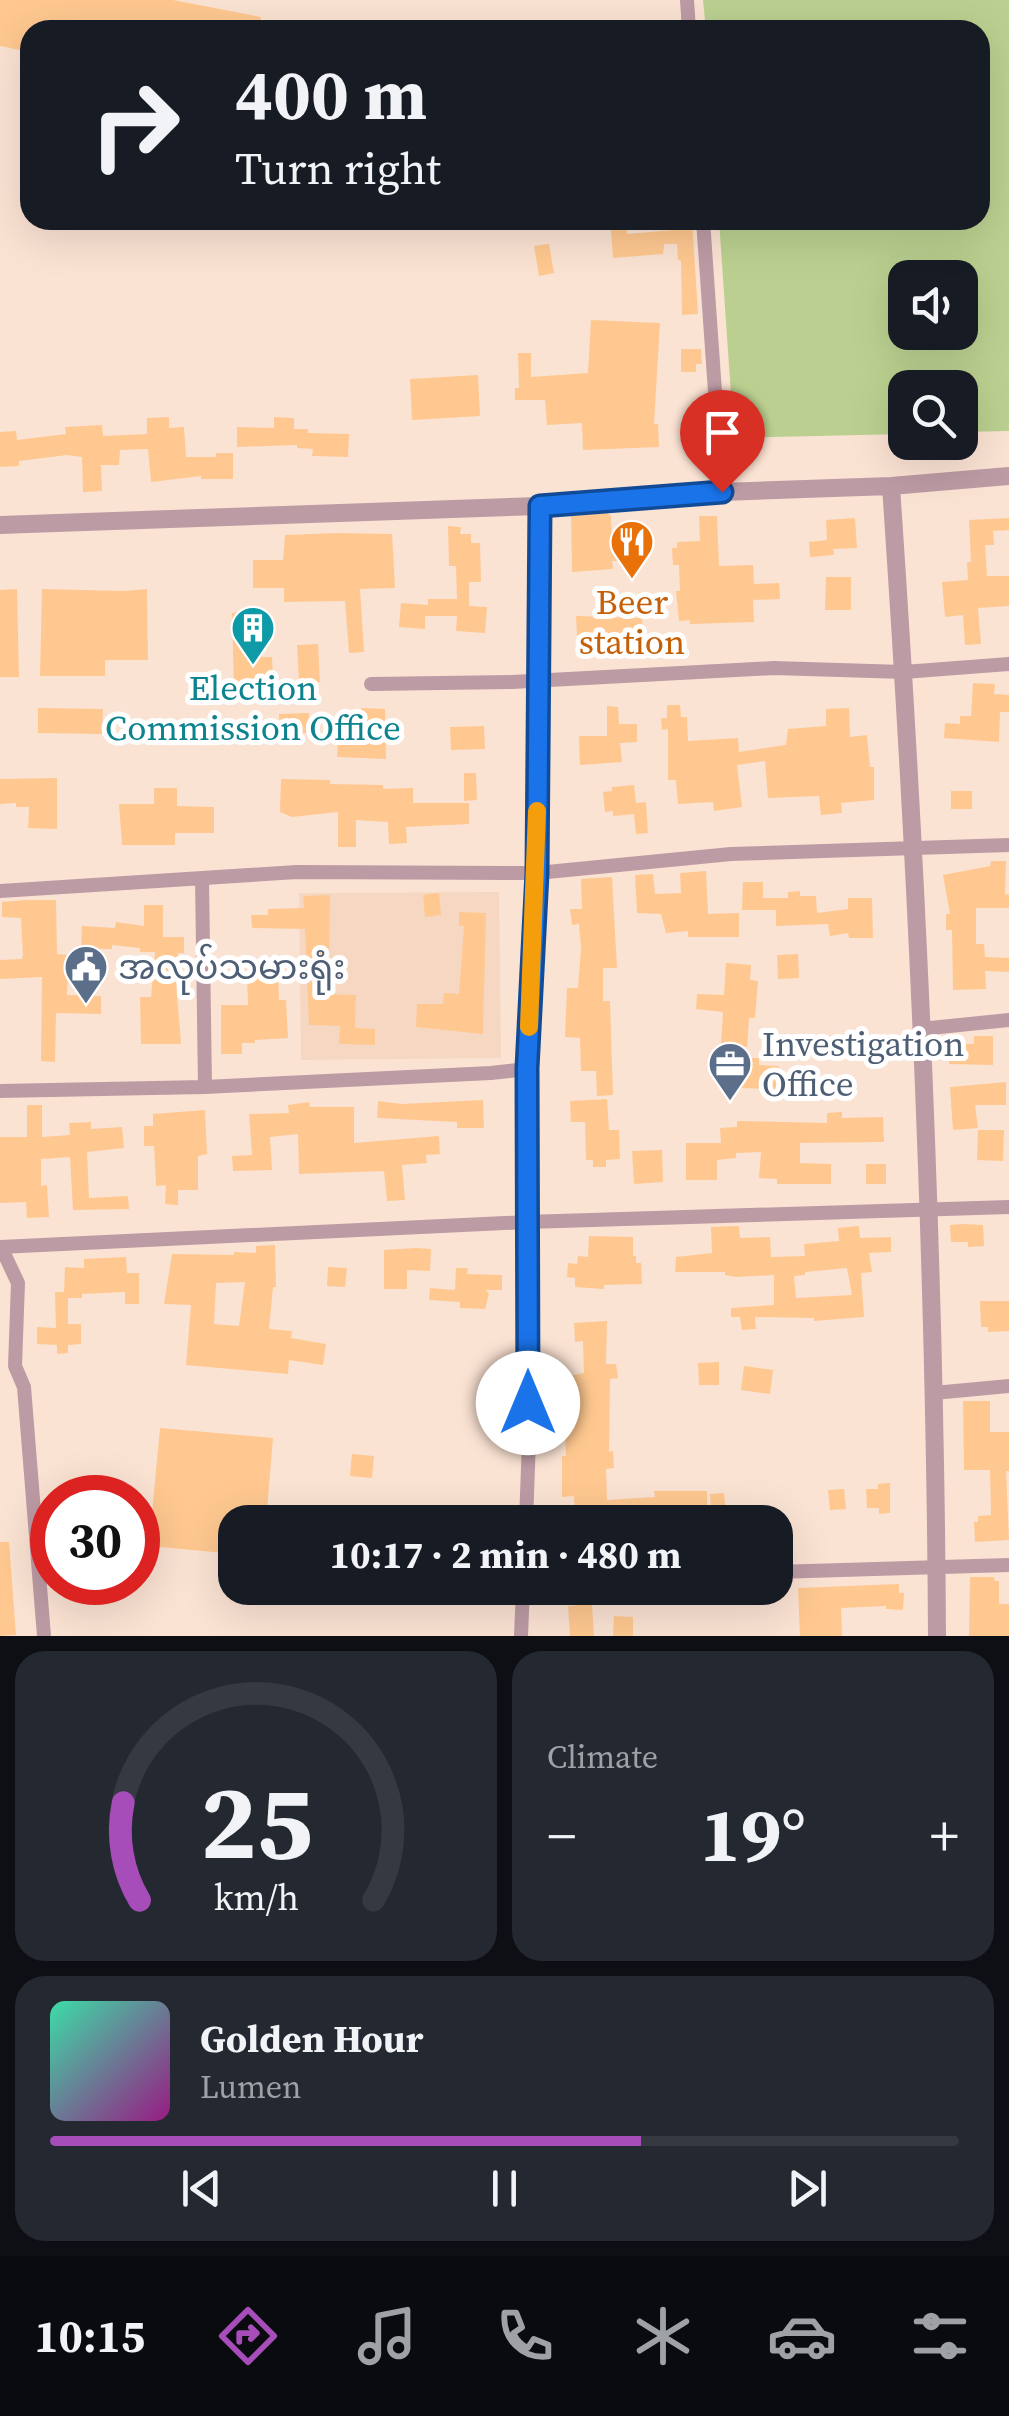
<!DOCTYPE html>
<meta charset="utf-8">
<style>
:root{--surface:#171b24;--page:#242831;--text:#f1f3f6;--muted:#9ea1a6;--line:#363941;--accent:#a64db9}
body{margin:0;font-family:"Source Serif 4","Noto Sans Myanmar",serif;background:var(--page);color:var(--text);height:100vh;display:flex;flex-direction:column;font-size:38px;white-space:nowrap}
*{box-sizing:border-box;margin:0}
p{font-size:32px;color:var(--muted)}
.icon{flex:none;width:55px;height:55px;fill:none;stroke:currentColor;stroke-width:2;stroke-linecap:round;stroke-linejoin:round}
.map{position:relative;height:1636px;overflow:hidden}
.sheet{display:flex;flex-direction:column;gap:15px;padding:15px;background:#0d0f14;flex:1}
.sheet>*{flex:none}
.banner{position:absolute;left:20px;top:20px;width:970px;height:210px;border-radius:30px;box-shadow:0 10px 40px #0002;background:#171b24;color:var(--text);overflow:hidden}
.controls{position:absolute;left:888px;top:260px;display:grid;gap:20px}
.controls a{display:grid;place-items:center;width:90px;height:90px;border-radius:20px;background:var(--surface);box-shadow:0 10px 40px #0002;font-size:50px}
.speed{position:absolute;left:30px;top:1475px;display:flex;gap:20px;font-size:50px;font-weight:700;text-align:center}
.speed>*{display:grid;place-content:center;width:130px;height:130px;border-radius:50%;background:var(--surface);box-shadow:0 10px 40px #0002;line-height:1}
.speed .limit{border:15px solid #d22;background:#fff;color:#111}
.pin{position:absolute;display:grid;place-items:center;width:85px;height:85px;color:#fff;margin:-102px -42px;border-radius:50% 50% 50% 0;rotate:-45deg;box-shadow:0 0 10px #0007}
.pin .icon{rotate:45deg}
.me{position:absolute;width:110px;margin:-55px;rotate:0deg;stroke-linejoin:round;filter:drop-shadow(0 0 8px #0008)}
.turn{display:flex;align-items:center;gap:35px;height:210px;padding:0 50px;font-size:45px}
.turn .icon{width:130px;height:130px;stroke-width:2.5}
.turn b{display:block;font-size:70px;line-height:85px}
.big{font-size:75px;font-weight:700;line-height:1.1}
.sheet .widget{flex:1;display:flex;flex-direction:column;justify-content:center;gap:15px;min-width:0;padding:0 35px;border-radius:30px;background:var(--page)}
.sheet .dial{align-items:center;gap:0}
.dial svg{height:260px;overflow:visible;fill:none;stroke:var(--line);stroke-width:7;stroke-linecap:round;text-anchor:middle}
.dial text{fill:var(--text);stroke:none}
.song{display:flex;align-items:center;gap:30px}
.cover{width:120px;height:120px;border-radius:15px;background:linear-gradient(135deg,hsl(160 70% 55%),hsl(310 70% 35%))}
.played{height:10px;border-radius:5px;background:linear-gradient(90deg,var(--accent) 65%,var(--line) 65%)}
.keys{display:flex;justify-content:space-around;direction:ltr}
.heat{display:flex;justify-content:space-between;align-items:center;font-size:55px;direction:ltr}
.sheet .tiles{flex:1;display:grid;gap:15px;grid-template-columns:1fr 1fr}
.widget:last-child{grid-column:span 2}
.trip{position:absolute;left:218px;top:1505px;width:575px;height:100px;border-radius:30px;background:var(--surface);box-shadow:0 10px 40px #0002;font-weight:700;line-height:100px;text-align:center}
.tabs{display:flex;height:160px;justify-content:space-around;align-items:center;background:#090b0e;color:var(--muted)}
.tabs .icon{width:70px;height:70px}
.tabs .active{color:var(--accent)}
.tabs b{font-size:45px;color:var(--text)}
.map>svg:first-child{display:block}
.built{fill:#f6d8c2}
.green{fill:#bbd090;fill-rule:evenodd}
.building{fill:#ffc890;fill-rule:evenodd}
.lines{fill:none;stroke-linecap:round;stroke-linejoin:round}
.minor{stroke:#bd9ba5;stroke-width:14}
.tertiary{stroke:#bd9ba5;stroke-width:18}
.route-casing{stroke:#114b97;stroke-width:25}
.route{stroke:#1a73e8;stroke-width:18}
.slow{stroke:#f59e0b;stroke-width:18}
.labels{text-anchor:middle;stroke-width:10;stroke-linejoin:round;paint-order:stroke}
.food-label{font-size:35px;fill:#c56008;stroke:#fff}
.culture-label{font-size:35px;fill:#0d838f;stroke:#fff}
.service-label{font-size:35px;fill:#4e5e75;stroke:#fff;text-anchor:start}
</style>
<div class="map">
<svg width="1009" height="1636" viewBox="0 0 1009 1636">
<rect width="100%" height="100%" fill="#fbe3d3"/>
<path class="built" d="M499,892L501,1058L301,1060L299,893Z"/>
<path class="green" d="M703,0H1009V431L960,432V388H905V434L734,438L719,220H980V30H706ZM905,278H960V332H905Z"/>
<path class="building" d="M0,0H173L261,17L259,30H30V52L0,46Z
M673,220H692L698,314L682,315L681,261L678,260L677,244H664L663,254L613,258L611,230L627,229V234L674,230Z
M549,244L554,273L539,276L534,246Z
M591,320L660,323L654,424H658L659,447L583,450L582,423L547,425L545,400H515V388H519L518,353H531V377L588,373Z
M681,349H701L702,364H696V372H681Z
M478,375L480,416L412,420L410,379Z
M169,417V428L184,427L186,457H216V453H233V479H201V476L151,482L148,449L120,450L119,465H101L102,491L83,492L82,457L67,455L19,461V466L0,467V432L16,431L17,440L66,434L65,427L102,425L103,436L147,434V418Z
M274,417L294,418V429H308V433L349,434L348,457L312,456L313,449L297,448V445L237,447V427L274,428Z
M689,423H707L708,444H689Z
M607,513L611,516L612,545H628V561H612L613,569L572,572L571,516Z
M699,516H717L719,566L753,565L754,584L779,583L780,599L753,600L754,622L690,624V620L679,621L676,591H680L679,565H673L672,548H677V542L700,541Z
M855,518L857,548L833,549L834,555L810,557L809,542L827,540L826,520Z
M1009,518V530L993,531L994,545H985L987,576H1009V606L978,608L981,644L965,645L963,615L945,617L942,582L968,580L967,562H971L969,520Z
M448,526L461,527L460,534H471V543H480L481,582H469V606L487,607L485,633L456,631L457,616H425V629L399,627L401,603L428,605V599H457L456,566H449Z
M336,533L392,534L395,588L360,589L364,652L349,653L345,601L284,602V588H253V560H283L285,535Z
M826,577H851V610H825Z
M17,589L19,677H0V590Z
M42,589L124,591L147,589L148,660H105V676H40Z
M254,611L257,647H262V657H272L273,675H263V686L234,687L232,613Z
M576,616L642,618L644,651H617L618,657H598L597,635H577Z
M318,644L320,682L299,683L297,645Z
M973,683L995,684L994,694L1009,695V712H1000L999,742L944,738L945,723L960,724V716H971Z
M667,705H680L681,717H687L688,741L738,738L739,752L786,745L788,729L826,726V709L849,708L850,737L867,735L870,767H874V800L841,803L842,813L821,815L819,796L768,798L765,761L737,765L742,807L714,811L713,802L678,804L676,780H668V729L662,730L661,718H667Z
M607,706L618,707L619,724H637V742L620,743L622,762L580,765L579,736H607Z
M38,708L103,709L102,734L38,733Z
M361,708L385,709L386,759L337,757L338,743L360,744Z
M309,713L310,733L280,734L279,714Z
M484,726L485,749L451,750L450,727Z
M464,773H476L477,800L464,801Z
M57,778V829L28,828L29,807H16V803L0,804V779Z
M281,779L330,780V784L383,785V789L413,788V803H469V824L406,827L407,843L389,844L388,822L356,820V847H338V812L292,817L280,812Z
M634,785L636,803L646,802L648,833L636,834L634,814L613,816V811L605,812L603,792L612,791V787Z
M154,788H177V806L214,807V833H175V845H122L119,804H154Z
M951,791H972V809H951Z
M991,861H1006L1005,894L1009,895V908H976V944H984L985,957L1009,958V972L985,971L986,989L953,990L952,930H946V914H950L943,875L990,866Z
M706,871L708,914L739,913V937H688V931L666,933L661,914L637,913L635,875L653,874L655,894L681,893L680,873Z
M612,877L617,968H603V1001H610L613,1095L597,1096L596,1071H581L580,1038L565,1037L567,988H578L581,948L579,924L572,925L570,909H582L581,879Z
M743,882H763V898H788V892L800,891V896H816L817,913L848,909V898H872L873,938H849L848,933L830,936L828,924L776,926V910H742Z
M439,893L441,915L425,917L423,895Z
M330,895L329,970H321V994L356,995L355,1028L375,1029V1045L339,1044L340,1026L309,1025L305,929L252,928L251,915H268V909L304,908L303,896Z
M26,900H56L57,954L69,955L67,995L101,996V1014L56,1013L55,1062L41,1061L42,977L0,979V960L22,959L23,955L21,918L2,917V902Z
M144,905H163V937H184V953H178V969H175L181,1044H141L140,997H151L155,952H140V948L112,945V949H81L82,926L115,928L116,922L144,926Z
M459,912L486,913L483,1034L416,1027L417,1004H443L444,993L459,994L464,926H459Z
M798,954L799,978L778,979L777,955Z
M726,963L751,965L750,980L758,981L755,1018H749L747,1047L721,1044L723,1012L696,1009L697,994L724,995Z
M278,974L279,1000H286L288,1038L255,1040V1043H242V1054H221V1005H248L247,975Z
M974,1036H993V1065L949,1064V1044H974Z
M739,1058H759V1065L779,1066L778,1089L739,1088Z
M1006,1082V1105H975L978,1128L953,1130L950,1087Z
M607,1099L609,1130H619L620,1159L606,1160V1167H593V1160H586L585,1122H571L570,1101Z
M483,1100L484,1128H457V1122L377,1118L378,1101L402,1104Z
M309,1102L310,1107H354V1143L439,1136L440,1154L426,1155L427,1163L402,1165L405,1200L387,1201L384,1171L299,1174L298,1134L270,1137L272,1170L233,1171L232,1156L252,1155L249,1114L289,1113L288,1105Z
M27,1105H42V1137L70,1135L69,1123L91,1122V1129L122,1127L124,1148L87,1152L89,1198L128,1196L129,1209L73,1210L70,1157L41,1159V1186L47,1185L49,1217L27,1218L26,1202L0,1203V1137H27Z
M205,1110L207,1154L198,1156V1190H178V1205L165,1204L166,1185L156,1186L154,1146H144V1126H153V1114Z
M842,1112V1118L883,1117L884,1142L800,1143V1163L831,1164V1184H777V1179L759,1178L761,1152L736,1153V1158L717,1160V1180H686V1143H721L720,1128L737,1127V1121L827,1123V1113Z
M978,1130H1004L1003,1161L977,1160Z
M662,1150L663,1182L634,1184L632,1151Z
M866,1164H886V1184H866Z
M963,1224L983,1225L984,1246L968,1247V1242H951L950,1225Z
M739,1226L740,1238L770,1237L771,1257L805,1256L804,1244L839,1241L838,1228L859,1226L860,1238L891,1237V1252L869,1253L872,1272L861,1273L864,1317L814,1321V1318L755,1317L756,1329L742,1330L740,1317H731V1308L774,1305V1275L736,1277L725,1275V1272H675L676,1257L712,1253L711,1227ZM847,1268L852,1295L796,1298L794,1276L805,1275V1272Z
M589,1236L633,1237V1256H636V1263H641L642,1284L604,1285V1289L575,1287V1278L567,1277L568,1263L577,1264L578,1256L588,1257Z
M275,1245L276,1287H273L269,1329L292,1331L291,1338L326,1344L323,1365L289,1360L288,1374L186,1365L191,1305L164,1304L172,1254L234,1255V1252L256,1253V1246ZM245,1282L239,1326L214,1324L216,1283Z
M416,1248L431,1249L430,1271L407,1270V1289H384V1250Z
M126,1257L127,1273H139V1304H125V1292L82,1294V1298H68V1324H81V1344L68,1345V1353L57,1354V1345L37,1344V1327L56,1328L55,1292H64L65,1267L84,1268V1259Z
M328,1267L347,1268L345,1287L327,1286Z
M456,1268H468L467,1274L502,1275V1290H486L489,1294L485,1309L460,1308V1302L429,1300L430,1288L455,1290Z
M980,1301H1009V1331L988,1332V1327H981Z
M607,1321L606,1364H616L618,1378L610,1379L609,1452L613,1451L614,1468L606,1469L607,1500L655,1497L654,1491H707V1505L678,1508L679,1522H593L590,1517H575L574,1496L562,1497V1456H566L564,1377L584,1373L583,1341L575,1342L574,1323Z
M719,1362V1385H699L698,1363Z
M744,1366L773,1370L770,1394L741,1390Z
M963,1401H990V1432H1009V1471H1006L1009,1540L975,1542L974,1522H978V1516L991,1515L990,1470H964Z
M160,1428L273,1438L266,1522H235V1554L149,1546Z
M352,1454L374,1456L372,1478L350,1476Z
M890,1483V1513L879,1514V1508H867L866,1489H878V1484Z
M844,1489L846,1509L830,1510L828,1490Z
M724,1493L727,1522H712L710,1494Z
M0,1542H9L16,1635L0,1636Z
M970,1577H994L995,1581H999V1604H1009V1636H969Z
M899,1584V1593H904L903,1610L886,1609V1606L841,1608L842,1636H800L798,1588Z
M592,1604L594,1636H570L568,1606Z
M614,1616L633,1617V1636H613Z"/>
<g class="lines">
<path class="minor" d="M687,0L689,30
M703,220L722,492
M371,684L512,682L774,668L904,672L1009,664
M202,878L205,1087
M0,891L297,872L537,873L731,854L1009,845
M920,1029L1009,1020
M0,1091L205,1087L491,1073L527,1069
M0,1247L527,1222L1009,1207
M1,1247L18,1283L15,1366L24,1387L44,1636
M934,1393L1009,1386
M526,1522L529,1440L527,1069L537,873L539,506
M775,1572L1009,1565
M521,1636L523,1588"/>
<path class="tertiary" d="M891,486C917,868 935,1252 937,1636
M0,525L539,506L722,492L891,486L1009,476"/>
</g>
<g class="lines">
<defs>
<path id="route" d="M528,1403L527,1068L537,873L540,506L722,492"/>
</defs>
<use href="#route" class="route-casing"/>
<use href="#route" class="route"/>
<path class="slow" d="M529,1027L537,811"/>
</g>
<defs>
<symbol id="restaurant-pin" viewBox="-11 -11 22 30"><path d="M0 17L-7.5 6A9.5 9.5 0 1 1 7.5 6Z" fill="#e8710a" stroke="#fff"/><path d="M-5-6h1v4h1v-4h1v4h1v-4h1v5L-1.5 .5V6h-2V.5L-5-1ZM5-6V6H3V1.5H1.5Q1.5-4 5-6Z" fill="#fff"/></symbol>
<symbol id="building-pin" viewBox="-11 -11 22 30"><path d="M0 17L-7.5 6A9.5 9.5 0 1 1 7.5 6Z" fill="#0f9aa8" stroke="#fff"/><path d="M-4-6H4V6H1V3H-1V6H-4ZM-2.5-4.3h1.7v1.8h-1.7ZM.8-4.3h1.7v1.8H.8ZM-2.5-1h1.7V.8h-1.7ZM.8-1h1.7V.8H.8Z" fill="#fff"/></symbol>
<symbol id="civic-pin" viewBox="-11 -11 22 30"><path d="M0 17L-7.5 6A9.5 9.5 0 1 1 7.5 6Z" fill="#5c6f8a" stroke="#fff"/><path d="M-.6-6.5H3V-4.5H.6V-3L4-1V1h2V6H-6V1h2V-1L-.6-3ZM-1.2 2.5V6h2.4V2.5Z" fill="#fff"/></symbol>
<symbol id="office-pin" viewBox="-11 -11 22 30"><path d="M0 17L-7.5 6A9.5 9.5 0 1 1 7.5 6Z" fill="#5c6f8a" stroke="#fff"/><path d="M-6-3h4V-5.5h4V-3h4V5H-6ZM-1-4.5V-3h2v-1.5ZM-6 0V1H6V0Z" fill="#fff"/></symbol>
</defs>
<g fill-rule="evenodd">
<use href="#restaurant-pin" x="607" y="517" width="50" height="68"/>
<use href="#building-pin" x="228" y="603" width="50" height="68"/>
<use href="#civic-pin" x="61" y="942" width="50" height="68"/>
<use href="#office-pin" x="705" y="1039" width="50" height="68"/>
</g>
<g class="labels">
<g class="food-label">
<text x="632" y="614">Beer<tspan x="632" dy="40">station</tspan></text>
</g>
<g class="culture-label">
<text x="253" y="700">Election<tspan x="253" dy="40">Commission Office</tspan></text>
</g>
<g class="service-label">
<text x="118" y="979">အလုပ်သမားရုံး</text>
<text x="762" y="1056">Investigation<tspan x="762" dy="40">Office</tspan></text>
</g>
</g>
</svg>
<div class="controls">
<a><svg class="icon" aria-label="sound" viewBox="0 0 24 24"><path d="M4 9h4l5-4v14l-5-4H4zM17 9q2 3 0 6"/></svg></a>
<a><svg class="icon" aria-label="search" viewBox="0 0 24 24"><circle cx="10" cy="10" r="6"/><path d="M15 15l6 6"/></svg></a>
</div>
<div class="speed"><div class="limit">30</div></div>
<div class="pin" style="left:722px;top:492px;background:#d93025"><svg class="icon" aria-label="arrive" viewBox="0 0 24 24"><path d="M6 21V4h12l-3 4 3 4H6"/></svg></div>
<svg class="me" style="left:528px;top:1403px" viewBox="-20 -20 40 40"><circle r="19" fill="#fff"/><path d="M0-13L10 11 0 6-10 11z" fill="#1a73e8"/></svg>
<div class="trip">10:17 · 2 min · 480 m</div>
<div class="banner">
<div class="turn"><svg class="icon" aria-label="right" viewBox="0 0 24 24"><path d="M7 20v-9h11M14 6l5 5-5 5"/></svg><div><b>400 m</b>Turn right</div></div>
</div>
</div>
<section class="sheet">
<div class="tiles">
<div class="widget dial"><svg viewBox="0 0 100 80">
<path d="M14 69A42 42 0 1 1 86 69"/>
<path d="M14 69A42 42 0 0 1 9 39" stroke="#a64db9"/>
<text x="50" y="56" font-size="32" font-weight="700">25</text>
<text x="50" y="72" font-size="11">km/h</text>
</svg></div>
<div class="widget"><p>Climate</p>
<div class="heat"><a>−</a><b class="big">19°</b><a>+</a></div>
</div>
<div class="widget">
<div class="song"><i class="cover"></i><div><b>Golden Hour</b><p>Lumen</p></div></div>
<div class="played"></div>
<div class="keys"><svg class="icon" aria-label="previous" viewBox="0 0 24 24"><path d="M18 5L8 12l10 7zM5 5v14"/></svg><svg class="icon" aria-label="pause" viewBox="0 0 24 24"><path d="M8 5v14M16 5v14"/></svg><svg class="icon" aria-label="next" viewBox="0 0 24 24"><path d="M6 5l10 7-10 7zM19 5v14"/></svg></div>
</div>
</div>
</section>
<nav class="tabs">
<b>10:15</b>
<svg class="icon active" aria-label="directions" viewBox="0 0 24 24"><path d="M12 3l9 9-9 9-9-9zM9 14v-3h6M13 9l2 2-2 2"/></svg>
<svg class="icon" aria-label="music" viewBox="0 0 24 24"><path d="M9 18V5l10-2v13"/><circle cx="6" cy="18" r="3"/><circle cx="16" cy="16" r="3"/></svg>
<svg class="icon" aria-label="phone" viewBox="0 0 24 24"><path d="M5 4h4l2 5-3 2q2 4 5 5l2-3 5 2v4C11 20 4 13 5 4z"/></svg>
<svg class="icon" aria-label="climate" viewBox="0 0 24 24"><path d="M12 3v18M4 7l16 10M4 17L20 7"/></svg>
<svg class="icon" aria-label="car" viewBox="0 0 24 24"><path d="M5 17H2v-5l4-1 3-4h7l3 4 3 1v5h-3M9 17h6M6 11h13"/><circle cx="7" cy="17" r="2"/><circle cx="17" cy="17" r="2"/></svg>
<svg class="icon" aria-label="filters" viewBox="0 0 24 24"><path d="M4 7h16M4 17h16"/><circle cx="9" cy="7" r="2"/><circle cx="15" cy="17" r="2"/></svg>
</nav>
